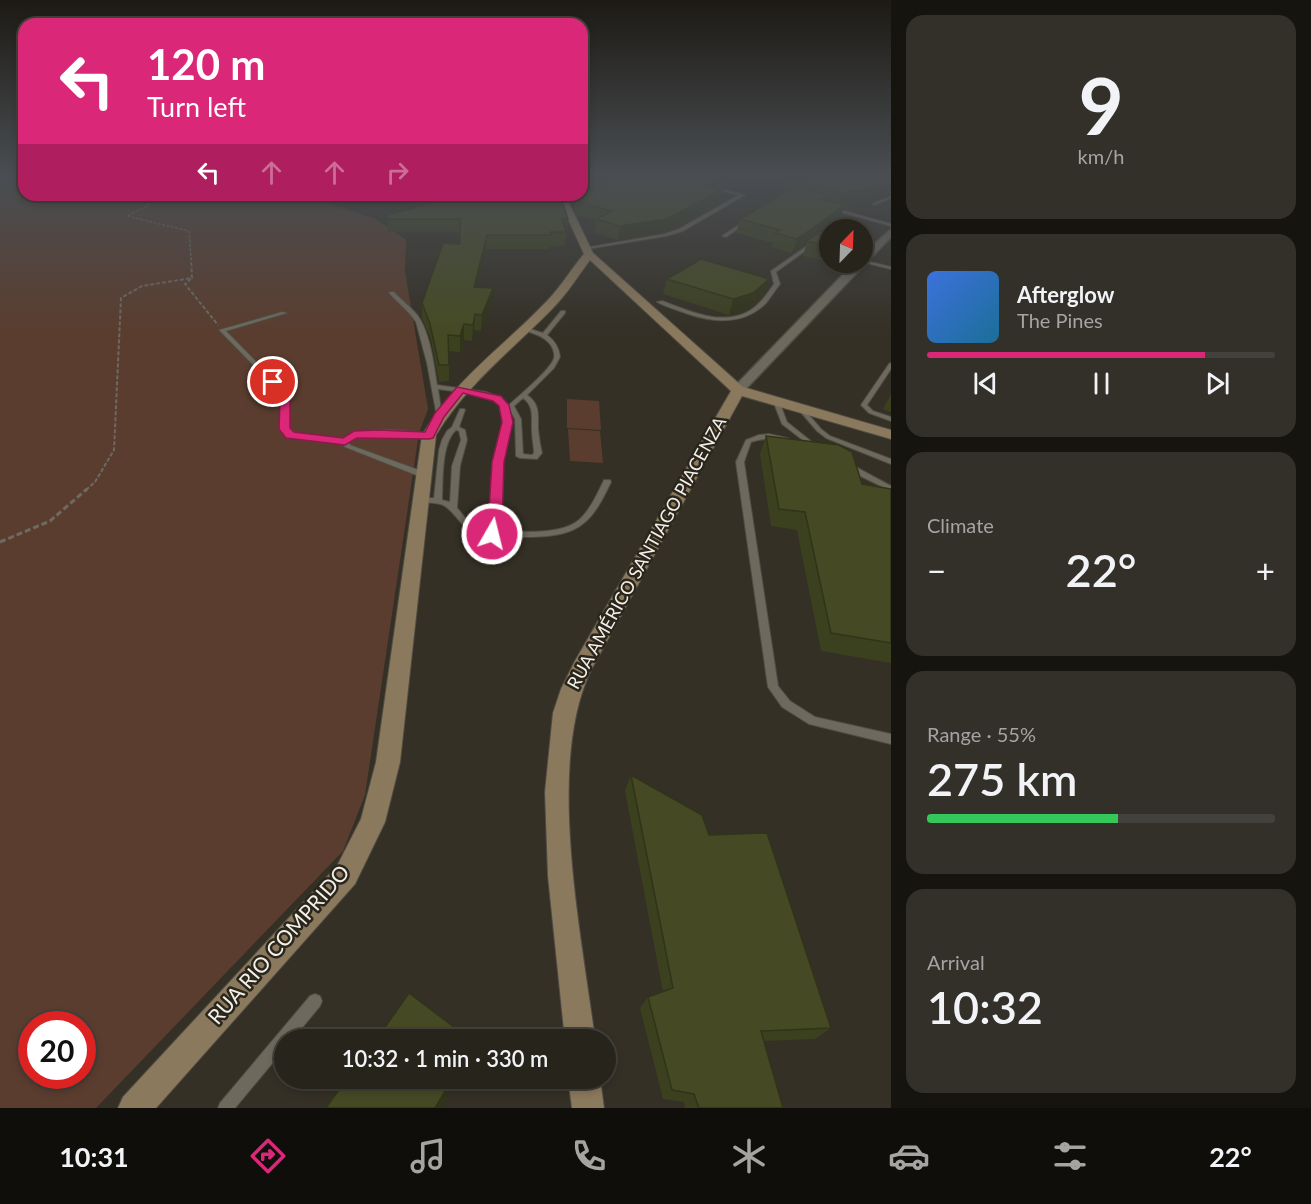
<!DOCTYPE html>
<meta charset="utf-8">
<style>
:root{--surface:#27241c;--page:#333029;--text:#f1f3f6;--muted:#a4a4a3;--line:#43413b;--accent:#db2777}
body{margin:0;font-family:Lato,sans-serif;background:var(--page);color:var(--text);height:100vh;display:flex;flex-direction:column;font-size:22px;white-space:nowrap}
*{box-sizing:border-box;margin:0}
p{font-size:20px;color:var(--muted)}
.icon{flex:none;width:33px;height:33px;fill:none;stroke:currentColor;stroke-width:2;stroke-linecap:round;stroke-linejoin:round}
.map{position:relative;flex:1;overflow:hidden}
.sheet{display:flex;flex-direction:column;gap:15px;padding:15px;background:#15140f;width:420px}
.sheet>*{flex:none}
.guide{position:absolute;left:18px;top:18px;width:570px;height:183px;border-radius:18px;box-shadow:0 3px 9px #0003,0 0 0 2px var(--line);background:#db2777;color:#fff;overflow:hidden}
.needle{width:39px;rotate:23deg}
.fabs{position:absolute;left:819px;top:219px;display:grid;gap:12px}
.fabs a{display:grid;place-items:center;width:54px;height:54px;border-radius:50%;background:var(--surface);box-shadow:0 3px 9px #0003,0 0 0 2px var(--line);font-size:30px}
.speed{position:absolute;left:18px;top:1011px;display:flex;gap:12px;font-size:30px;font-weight:700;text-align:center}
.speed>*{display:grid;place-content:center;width:78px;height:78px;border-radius:50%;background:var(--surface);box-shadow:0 3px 9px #0003,0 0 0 2px var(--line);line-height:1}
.speed .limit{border:9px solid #d22;background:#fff;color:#111}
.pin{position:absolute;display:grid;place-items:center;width:51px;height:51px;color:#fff;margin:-26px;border:3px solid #fff;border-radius:50%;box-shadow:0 2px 6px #0007}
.me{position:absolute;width:66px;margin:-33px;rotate:8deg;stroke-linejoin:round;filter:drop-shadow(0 0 4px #0008)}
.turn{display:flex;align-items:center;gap:21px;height:126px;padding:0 30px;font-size:27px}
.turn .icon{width:78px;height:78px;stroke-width:2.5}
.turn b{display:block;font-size:42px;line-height:51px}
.lanes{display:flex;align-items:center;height:57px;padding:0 30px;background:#0003;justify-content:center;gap:30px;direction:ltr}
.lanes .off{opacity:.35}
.big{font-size:45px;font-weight:600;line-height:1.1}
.sheet .tile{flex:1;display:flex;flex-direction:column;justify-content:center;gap:9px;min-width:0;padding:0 21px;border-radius:18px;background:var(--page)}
.sheet .dial{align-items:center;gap:0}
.dial b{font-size:78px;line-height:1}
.song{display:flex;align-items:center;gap:18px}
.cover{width:72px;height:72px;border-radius:9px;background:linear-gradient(135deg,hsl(220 70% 55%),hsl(200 70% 35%))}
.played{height:6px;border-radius:3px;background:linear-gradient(90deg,var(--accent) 80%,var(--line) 80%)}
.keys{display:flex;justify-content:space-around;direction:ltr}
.heat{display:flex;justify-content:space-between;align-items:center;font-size:33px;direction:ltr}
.charge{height:9px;border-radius:4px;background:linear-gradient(90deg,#34c759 55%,var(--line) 0)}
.trip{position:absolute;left:274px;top:1029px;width:342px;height:60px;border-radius:30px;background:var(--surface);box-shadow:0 3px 9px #0003,0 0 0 2px var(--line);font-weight:600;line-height:60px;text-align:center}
.tabs{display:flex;height:96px;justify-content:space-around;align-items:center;background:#100e0b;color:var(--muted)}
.tabs .icon{width:42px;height:42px}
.tabs .on{color:var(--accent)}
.tabs b{font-size:27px;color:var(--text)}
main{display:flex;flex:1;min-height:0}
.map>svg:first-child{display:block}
.green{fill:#5a3d2f;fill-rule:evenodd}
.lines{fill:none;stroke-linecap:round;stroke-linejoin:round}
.lane-casing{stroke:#4f4c43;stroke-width:2}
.street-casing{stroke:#4f4c43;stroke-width:3}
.secondary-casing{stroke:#4f4c43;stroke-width:2}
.path-far2{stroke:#6d6a61;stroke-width:1.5;stroke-dasharray:3 1.5;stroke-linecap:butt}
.path-far1{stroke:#6d6a61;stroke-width:2;stroke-dasharray:4 2;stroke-linecap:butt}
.path{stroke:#6d6a61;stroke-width:3;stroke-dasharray:6 3;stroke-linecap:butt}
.lane{fill:#6d695d;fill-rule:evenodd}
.street{fill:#6d695d;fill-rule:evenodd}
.secondary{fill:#8b795d;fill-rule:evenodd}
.wall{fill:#3b401f}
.shaded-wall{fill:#303419}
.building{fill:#454a24;stroke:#303419;stroke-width:1.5}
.route{fill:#db2777;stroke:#8e194d;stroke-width:1.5}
.labels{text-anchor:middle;stroke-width:5;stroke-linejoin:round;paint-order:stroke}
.street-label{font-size:18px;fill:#f3f0ea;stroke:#2a261c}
.near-street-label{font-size:21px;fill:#f3f0ea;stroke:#2a261c}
</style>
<main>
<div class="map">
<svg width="891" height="1108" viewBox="0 0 891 1108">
<rect width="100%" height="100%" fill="#343026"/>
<path class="green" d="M0,177H24V195H272L325,203L376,219L406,240L405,271L428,409L419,433L365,795L343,851L96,1108H0ZM32,1024H82V1076H32Z
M567,399L599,401L601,430L567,428Z
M568,429L600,431L603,463L570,461Z"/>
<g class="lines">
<defs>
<path id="lane" d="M708,186L745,195L683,231L666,236L587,249L585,248L665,234L679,229L739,195L708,188Z
M891,196V198L875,205L872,204Z
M834,208L891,224V226L833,210Z
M746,220L750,221L726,237L722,236Z
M830,230V233L776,272L780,284C775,290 771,297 766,303C744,325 715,323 688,314C678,310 666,307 657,302L662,301C688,310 721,327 749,311C760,305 767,294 774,284L771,271Z
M862,260L891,267V269L862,262Z
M390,292H394C401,300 411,307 418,316C430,333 434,365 437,385L486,392L499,397L507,407C517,397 551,370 554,358C555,352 552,345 547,341C540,334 530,333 521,329L524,327L543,333L561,311H565V313L547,335C555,341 559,347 560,357L554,368L527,395C540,404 538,414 538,429C539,437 540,445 542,453L537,459L520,458L516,456L515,419L510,410H509L511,422L502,462L499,527L496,531C520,531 560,536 579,520C591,509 597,494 604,480H610L611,482C604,496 597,512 585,522C564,542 519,536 493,537C470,547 459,513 443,505C435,502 426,503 418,502L417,500L418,498H434L439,450L442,440L447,431L452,427L460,409H464L465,410L459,427L465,430L467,440L460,466L457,508C466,518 472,530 487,533L491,527L494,462L505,422L503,410L495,399L483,395L438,389L442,416L441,417H437L427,363L416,322C409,311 398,303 389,293ZM523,398C535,407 531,418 532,432C532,439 534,446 534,453L532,455L523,454L521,419L514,406ZM456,430L459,431L461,440L452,466L450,502L442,500C443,481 441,443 456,430Z
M282,312L287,313L226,331L275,381L288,399V429L292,433L344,439C363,425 408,430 431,434V436L429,437C407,435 367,428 349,442L350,445L427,473L428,475L427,477H421L345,447L342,443L288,436L282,429V399L271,383L219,330Z
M891,363V369L867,405L873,411L891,417V421L869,413L861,405L889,364Z
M776,399L779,401L787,422L817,446V448H813L782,424L773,401Z
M800,406L802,407L821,429L830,436L891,459V464L826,438L817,431L798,409L797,408Z
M769,434L787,438L793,441L790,443C776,439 765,437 751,442L744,462L778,686L790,701L815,717L891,734V744L809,724L782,707L768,687L736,462L746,440L759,435Z
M846,465H852L891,486V491L846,469L845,467Z
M315,994L320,996L322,1001L320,1006L292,1040H285V1048L235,1108H218L220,1103L310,996Z"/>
<path id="street" d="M891,229V237L742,393H734L732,390L734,387L855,262H862V255Z"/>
<path id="secondary" d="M557,195H565L593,253L743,387L891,430V439L742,396L591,670C545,766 582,935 595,1040H565L548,876L545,792L553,713L561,689L575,661L731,391L590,260C578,276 567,294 553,308C512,350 467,384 436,435L400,762L385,822L355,884L156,1108H118L123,1097L337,866L361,819L376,762L422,435C458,376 501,349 547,301C561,287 571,269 584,254Z
M568,1078H600L604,1108H572Z"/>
</defs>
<use href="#lane" class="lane-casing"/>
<use href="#street" class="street-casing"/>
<use href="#secondary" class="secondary-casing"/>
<path class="path-far2" d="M144,195L149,205L127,216L189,231L191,259"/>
<path class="path-far1" d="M191,279L185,284L218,325
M86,490L95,482L114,450L121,298L142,286L192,278L191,258"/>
<path class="path" d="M0,542L50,521L87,489"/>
<use href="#lane" class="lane"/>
<use href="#street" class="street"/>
<use href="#secondary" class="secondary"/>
</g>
<path class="wall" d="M582,177H738L735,182L725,188L718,186L717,189L720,203L663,232L618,240L594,232L595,220L577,215L575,210L576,197L595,189L582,186Z
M784,177H891V189L889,194L845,205L840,218L837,220L862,226L861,230H830L829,262L803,256L807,242L792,253L771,247L773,243L736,233L740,219L790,190L781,187Z
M537,195H560L568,219L565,246H550L549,249H486L477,287L492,303L481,331L474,330L472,341L464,340L460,352L449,351V381L439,382L431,339L422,318V303L460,244L459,232H388L387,215L505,200H538Z
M667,279H769L765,294L748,308L729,315L663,294Z
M891,394V412L883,409Z
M766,436L862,484L891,489V663L821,651L797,530L771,526L760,454Z
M631,775L709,835L831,1028L815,1039L764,1041L783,1108H685L684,1102L663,1099L640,1008L648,997L663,992L625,791Z"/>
<path class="shaded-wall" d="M727,177H738L735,182L725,188Z
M719,179L716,192L706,186Z
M891,183V189L889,194L845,205L840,218L792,253L797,239L838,207L842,194Z
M723,190L720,203L663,232L618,240L620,226Z
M830,197L825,210L820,199Z
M487,235L486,249L474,302V287Z
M769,279L765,294L748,308L729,315L733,299Z
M493,288L492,303L481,331L482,315Z
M475,314L474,330L472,341L473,325Z
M464,324V340L460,352V336Z
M453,1078H459L440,1108H435Z"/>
<path class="building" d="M599,177H710L719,179L706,186L723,190L666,219L620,226L596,219L612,211L579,202L576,197L610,183L600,180L603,178Z
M794,177H882L891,181V183L842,194L817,185L799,184L804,181Z
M790,190L815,191L830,197L820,199L845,205L797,239L775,233L780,230L740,219Z
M464,195H503L505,200H543L541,195H560L568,219H562L566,232H550L551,235H487L474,287L493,288L482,315L475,314L473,325L464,324L460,336L448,335L449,365H439L430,324L422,303L443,243L460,244V219H388L387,215Z
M837,220L862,226L857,230H830V247L807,241Z
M701,259L769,279L753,293L733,299L667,279Z
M766,436L839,445L852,452L862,484L891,489V643L831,633L805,512L779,509Z
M631,775L702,815L709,835L767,833L831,1028L761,1031L783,1108H699L694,1094L672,1090L648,997L673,988Z
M409,993L471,1040H376Z
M347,1078H453L435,1108H326Z"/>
<linearGradient id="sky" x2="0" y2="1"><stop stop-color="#1d1a15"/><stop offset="0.53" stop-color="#4a4e52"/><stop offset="1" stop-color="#4a4e52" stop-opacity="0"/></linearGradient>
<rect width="891" height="332" fill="url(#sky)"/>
<path class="route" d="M269,379H276L290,399V428L294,432L343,438L354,431L378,430L425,432L435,413L457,387L501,396L509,405L513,422L504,462L502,527L497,537H487L485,534L488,527L492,462L502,422L499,406L493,401L463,393L444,417L433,438L429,439L357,438L345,445L286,438L279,429L280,399L268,382Z"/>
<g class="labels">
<g class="street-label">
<text transform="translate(647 553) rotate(-61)" y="6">RUA AMÉRICO SANTIAGO PIACENZA</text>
</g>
<g class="near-street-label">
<text transform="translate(279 945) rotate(-49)" y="7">RUA RIO COMPRIDO</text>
</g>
</g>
</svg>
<div class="fabs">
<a><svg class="needle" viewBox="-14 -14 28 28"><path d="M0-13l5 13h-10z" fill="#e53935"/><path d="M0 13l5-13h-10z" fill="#a4a4a3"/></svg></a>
</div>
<div class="speed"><div class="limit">20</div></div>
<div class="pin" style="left:273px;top:382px;background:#d93025"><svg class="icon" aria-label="arrive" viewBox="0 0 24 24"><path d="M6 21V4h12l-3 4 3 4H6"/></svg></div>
<svg class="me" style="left:492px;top:534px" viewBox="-20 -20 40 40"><circle r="17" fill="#db2777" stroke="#fff" stroke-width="3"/><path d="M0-11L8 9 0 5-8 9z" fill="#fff"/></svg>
<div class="trip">10:32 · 1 min · 330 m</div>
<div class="guide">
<div class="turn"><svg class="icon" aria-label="left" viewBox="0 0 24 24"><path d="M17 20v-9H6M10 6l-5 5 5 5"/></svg><div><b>120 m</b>Turn left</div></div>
<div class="lanes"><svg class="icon" aria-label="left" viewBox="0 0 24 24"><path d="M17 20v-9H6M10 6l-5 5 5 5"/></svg><svg class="icon off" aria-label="ahead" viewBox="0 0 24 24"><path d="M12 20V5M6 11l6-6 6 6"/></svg><svg class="icon off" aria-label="ahead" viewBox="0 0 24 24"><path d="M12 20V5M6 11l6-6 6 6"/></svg><svg class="icon off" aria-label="right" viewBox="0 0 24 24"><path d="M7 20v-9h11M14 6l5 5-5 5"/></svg></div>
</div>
</div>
<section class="sheet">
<div class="tile dial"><b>9</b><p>km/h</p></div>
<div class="tile">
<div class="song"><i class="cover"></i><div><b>Afterglow</b><p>The Pines</p></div></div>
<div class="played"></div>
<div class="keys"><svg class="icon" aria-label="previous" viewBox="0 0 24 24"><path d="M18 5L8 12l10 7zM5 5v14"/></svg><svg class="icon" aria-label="pause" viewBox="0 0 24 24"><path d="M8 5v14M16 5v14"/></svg><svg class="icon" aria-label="next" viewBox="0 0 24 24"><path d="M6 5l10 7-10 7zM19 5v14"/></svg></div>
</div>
<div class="tile"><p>Climate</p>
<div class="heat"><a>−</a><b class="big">22°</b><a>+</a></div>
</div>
<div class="tile"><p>Range · 55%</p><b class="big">275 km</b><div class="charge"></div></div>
<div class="tile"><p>Arrival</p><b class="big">10:32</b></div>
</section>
</main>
<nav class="tabs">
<b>10:31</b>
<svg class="icon on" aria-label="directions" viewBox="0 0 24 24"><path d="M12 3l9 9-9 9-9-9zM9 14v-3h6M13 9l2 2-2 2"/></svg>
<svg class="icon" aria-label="music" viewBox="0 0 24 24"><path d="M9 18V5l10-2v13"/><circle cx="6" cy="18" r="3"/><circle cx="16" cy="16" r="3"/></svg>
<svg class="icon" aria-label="phone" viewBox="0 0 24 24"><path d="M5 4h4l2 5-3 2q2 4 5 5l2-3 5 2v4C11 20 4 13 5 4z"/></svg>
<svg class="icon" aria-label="climate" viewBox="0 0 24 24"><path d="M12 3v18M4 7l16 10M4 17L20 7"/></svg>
<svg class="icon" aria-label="car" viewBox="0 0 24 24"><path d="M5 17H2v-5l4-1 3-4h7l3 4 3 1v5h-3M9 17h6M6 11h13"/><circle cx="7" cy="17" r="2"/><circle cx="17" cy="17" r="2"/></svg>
<svg class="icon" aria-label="filters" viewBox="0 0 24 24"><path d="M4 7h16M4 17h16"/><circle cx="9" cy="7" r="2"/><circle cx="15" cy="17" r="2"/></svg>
<b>22°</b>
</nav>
